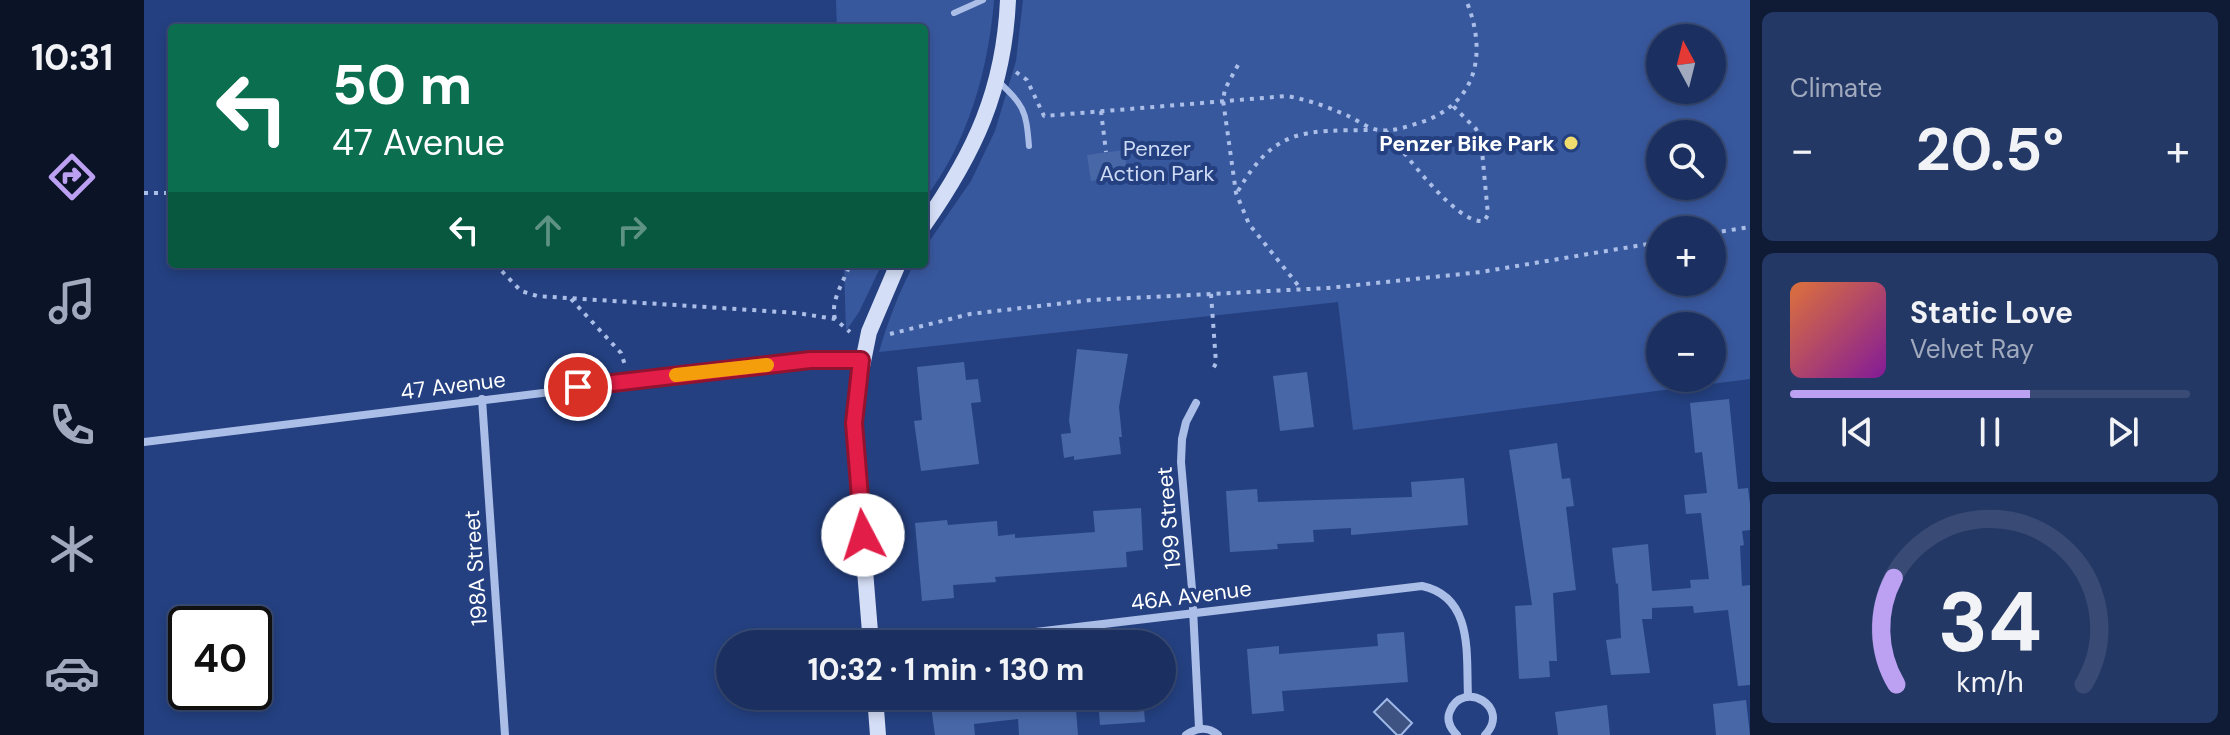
<!DOCTYPE html>
<meta charset="utf-8">
<style>
:root{--surface:#1b3060;--page:#243866;--text:#f1f3f6;--muted:#a0a9bd;--line:#394b75;--accent:#bca0f2}
body{margin:0;font-family:"DM Sans",sans-serif;background:var(--page);color:var(--text);height:100vh;display:flex;flex-direction:column;font-size:30px;white-space:nowrap}
*{box-sizing:border-box;margin:0}
p{font-size:26px;color:var(--muted)}
.icon{flex:none;width:44px;height:44px;fill:none;stroke:currentColor;stroke-width:2;stroke-linecap:round;stroke-linejoin:round}
.map{position:relative;flex:1;overflow:hidden}
.drawer{display:flex;flex-direction:column;gap:12px;padding:12px;background:#0f1a35;width:480px}
.drawer>*{flex:none}
.banner{position:absolute;left:24px;top:24px;width:760px;height:244px;border-radius:8px;box-shadow:0 4px 12px #0003,0 0 0 2px var(--line);background:#0b6e4f;color:#fff;overflow:hidden}
.needle{width:52px;rotate:353deg}
.buttons{position:absolute;left:1502px;top:24px;display:grid;gap:16px}
.buttons a{display:grid;place-items:center;width:80px;height:80px;border-radius:50%;background:var(--surface);box-shadow:0 4px 12px #0003,0 0 0 2px var(--line);font-size:40px}
.speed{position:absolute;left:24px;top:606px;display:flex;gap:16px;font-size:40px;font-weight:700;text-align:center}
.speed>*{display:grid;place-content:center;width:104px;height:104px;border-radius:50%;background:var(--surface);box-shadow:0 4px 12px #0003,0 0 0 2px var(--line);line-height:1}
.speed .limit{border:4px solid #111;border-radius:12px;background:#fff;color:#111}
.pin{position:absolute;display:grid;place-items:center;width:68px;height:68px;color:#fff;margin:-34px;border:4px solid #fff;border-radius:50%;box-shadow:0 2px 8px #0007}
.me{position:absolute;width:88px;margin:-44px;rotate:355deg;stroke-linejoin:round;filter:drop-shadow(0 0 6px #0008)}
.turn{display:flex;align-items:center;gap:28px;height:168px;padding:0 32px;font-size:36px}
.turn .icon{width:104px;height:104px;stroke-width:2.5}
.turn b{display:block;font-size:56px;line-height:68px}
.lanes{display:flex;align-items:center;height:76px;padding:0 32px;background:#0003;justify-content:center;gap:40px;direction:ltr}
.lanes .off{opacity:.35}
.big{font-size:60px;font-weight:700;line-height:1.1}
.drawer .widget{flex:1;display:flex;flex-direction:column;justify-content:center;gap:12px;min-width:0;padding:0 28px;border-radius:12px;background:var(--page)}
.drawer .dial{align-items:center;gap:0}
.dial svg{height:208px;overflow:visible;fill:none;stroke:var(--line);stroke-width:7;stroke-linecap:round;text-anchor:middle}
.dial text{fill:var(--text);stroke:none}
.song{display:flex;align-items:center;gap:24px}
.cover{width:96px;height:96px;border-radius:12px;background:linear-gradient(135deg,hsl(20 70% 55%),hsl(290 70% 35%))}
.played{height:8px;border-radius:4px;background:linear-gradient(90deg,var(--accent) 60%,var(--line) 60%)}
.keys{display:flex;justify-content:space-around;direction:ltr}
.heat{display:flex;justify-content:space-between;align-items:center;font-size:44px;direction:ltr}
.trip{position:absolute;left:572px;top:630px;width:460px;height:80px;border-radius:40px;background:var(--surface);box-shadow:0 4px 12px #0003,0 0 0 2px var(--line);font-weight:700;line-height:80px;text-align:center}
main{display:flex;flex:1;min-height:0}
.menu{display:flex;flex-direction:column;width:144px;justify-content:space-around;align-items:center;background:#0b1326;color:var(--muted)}
.menu .icon{width:56px;height:56px}
.menu .current{color:var(--accent)}
.menu b{font-size:36px;color:var(--text)}
.map>svg:first-child{display:block}
.green{fill:#38589e;fill-rule:evenodd}
.water{fill:#3f5382;stroke:#9eb7e7;stroke-width:2}
.building{fill:#4867a7}
.lines{fill:none;stroke-linecap:round;stroke-linejoin:round}
.path{stroke:#aabee7;stroke-width:4;stroke-dasharray:4 6;stroke-linecap:butt}
.lane{stroke:#aabee7;stroke-width:6}
.street{stroke:#aabee7;stroke-width:8}
.secondary{stroke:#d4def6;stroke-width:16}
.route-casing{stroke:#92132f;stroke-width:20}
.route{stroke:#e11d48;stroke-width:14}
.slow{stroke:#f59e0b;stroke-width:14}
.poi-dot{fill:#f1dc6e;stroke:#244080;stroke-width:3}
.labels{text-anchor:middle;stroke-width:8;stroke-linejoin:round;paint-order:stroke}
.poi-label{font-size:22px;font-weight:bold;fill:#fff;stroke:#244080;text-anchor:end}
.park-label{font-size:22px;fill:#cedbf5;stroke:#244080}
.street-label{font-size:22px;fill:#fff;stroke:#244080}
</style>
<main>
<nav class="menu">
<b>10:31</b>
<svg class="icon current" aria-label="directions" viewBox="0 0 24 24"><path d="M12 3l9 9-9 9-9-9zM9 14v-3h6M13 9l2 2-2 2"/></svg>
<svg class="icon" aria-label="music" viewBox="0 0 24 24"><path d="M9 18V5l10-2v13"/><circle cx="6" cy="18" r="3"/><circle cx="16" cy="16" r="3"/></svg>
<svg class="icon" aria-label="phone" viewBox="0 0 24 24"><path d="M5 4h4l2 5-3 2q2 4 5 5l2-3 5 2v4C11 20 4 13 5 4z"/></svg>
<svg class="icon" aria-label="climate" viewBox="0 0 24 24"><path d="M12 3v18M4 7l16 10M4 17L20 7"/></svg>
<svg class="icon" aria-label="car" viewBox="0 0 24 24"><path d="M5 17H2v-5l4-1 3-4h7l3 4 3 1v5h-3M9 17h6M6 11h13"/><circle cx="7" cy="17" r="2"/><circle cx="17" cy="17" r="2"/></svg>
</nav>
<div class="map">
<svg width="1606" height="735" viewBox="0 0 1606 735">
<rect width="100%" height="100%" fill="#244080"/>
<path class="green" d="M692,0H850C844,72 824,142 780,200V28H693Z
M879,0H1606V379L1209,430L1194,302L735,352C744,321 755,292 770,264H780V249L827,181L851,131L872,61ZM1516,38H1568V90H1516ZM1516,134H1568V186H1516ZM1516,230H1568V282H1516ZM1516,326H1568V378H1516Z
M700,264H738L715,312L702,331Z"/>
<path class="water" d="M1243,699L1268,723L1257,735H1253L1230,712Z"/>
<path class="building" d="M980,150L984,176L947,181L943,155Z
M933,349L984,354L975,407L978,437H975L977,454L930,460V456L920,458L917,434L927,433L925,420Z
M820,362L822,380L834,379L837,402L827,403L835,464L777,471L770,421L778,420L773,367Z
M1163,372L1170,427L1136,431L1129,376Z
M1585,399L1594,489L1604,488L1606,504V530L1598,531L1600,545L1596,546L1598,586L1606,585V685L1594,686L1584,610L1550,613L1549,606L1508,608V619H1498L1506,673L1467,675L1462,640L1477,638L1474,583L1472,584L1468,548L1504,544L1508,591L1547,588L1546,580L1565,579L1557,513L1542,514L1540,495L1563,493L1558,452L1551,453L1546,403Z
M1413,443L1418,479L1426,478L1430,506L1422,507L1432,590L1409,593L1413,661H1405L1406,677L1375,679L1371,606L1388,605L1365,450Z
M1320,478L1324,525L1207,535V528L1169,530L1170,542L1133,544L1134,549L1086,552L1082,491L1113,489L1114,502L1268,497L1267,482Z
M997,508L999,550L982,552L983,567L851,577L852,582L809,585L810,598L778,601L771,523L803,520L804,525L853,521L854,536L871,534V538L951,532L949,511Z
M1260,632L1264,682L1138,691L1140,711L1108,714L1103,649L1135,646V654L1234,646L1233,634Z
M810,696H904L905,708H910L911,711L932,710L934,735H875L874,719L830,724L831,735H791L786,699Z
M969,696H999L1001,722L956,725L954,698Z
M1602,700L1606,735H1572L1569,704Z
M1463,705L1466,735H1414L1411,712Z"/>
<g class="lines">
<path class="path" d="M1094,65L1081,89L1079,100L1092,193L1105,224L1157,289
M872,72L883,80L900,116L1143,96C1164,100 1182,106 1202,115C1212,119 1224,129 1235,130C1250,132 1264,126 1278,122C1335,102 1343,51 1322,0
M957,111L962,152
M1241,130C1260,151 1312,225 1340,221L1344,215L1337,140L1332,129L1308,105
M1094,191C1131,127 1161,131 1228,130
M0,193H28
M1568,233L1606,227
M351,264L377,291L393,296L653,313L691,319L706,332
M1067,294L1072,363L1068,371
M427,299L477,353L481,365
M691,319C686,300 700,282 706,264
M746,334L826,314L947,300L1184,288L1337,272L1516,242"/>
<path class="lane" d="M810,13L839,0
M853,80C880,106 882,109 885,146"/>
<path class="street" d="M338,399L361,735
M1052,403L1042,422L1038,439L1037,462L1048,589L1055,728
M0,442L666,360H717
M791,644L1278,586C1330,597 1322,655 1324,696
M1042,735C1052,728 1064,726 1074,735
M1313,735C1306,728 1302,720 1306,711C1319,679 1368,707 1341,735"/>
<path class="secondary" d="M780,225C831,152 860,90 864,0
M727,644L711,448V401L725,332L754,264
M731,696L734,735"/>
</g>
<g class="lines">
<defs>
<path id="route" d="M434,387L666,360H717L710,423L719,535"/>
</defs>
<use href="#route" class="route-casing"/>
<use href="#route" class="route"/>
<path class="slow" d="M532,375L623,365"/>
</g>
<circle class="poi-dot" cx="1427" cy="143" r="8"/>
<g class="labels">
<g class="poi-label">
<text x="1411" y="151">Penzer Bike Park</text>
</g>
<g class="park-label">
<text x="1013" y="156">Penzer<tspan x="1013" dy="25">Action Park</tspan></text>
</g>
<g class="street-label">
<text transform="translate(309 385) rotate(-7)" y="8">47 Avenue</text>
<text transform="translate(1024 518) rotate(-95)" y="8">199 Street</text>
<text transform="translate(331 568) rotate(-94)" y="8">198A Street</text>
<text transform="translate(1047 595) rotate(-7)" y="8">46A Avenue</text>
</g>
</g>
</svg>
<div class="buttons">
<a><svg class="needle" viewBox="-14 -14 28 28"><path d="M0-13l5 13h-10z" fill="#e53935"/><path d="M0 13l5-13h-10z" fill="#a0a9bd"/></svg></a>
<a><svg class="icon" aria-label="search" viewBox="0 0 24 24"><circle cx="10" cy="10" r="6"/><path d="M15 15l6 6"/></svg></a>
<a>+</a>
<a>−</a>
</div>
<div class="speed"><div class="limit">40</div></div>
<div class="pin" style="left:434px;top:387px;background:#d93025"><svg class="icon" aria-label="arrive" viewBox="0 0 24 24"><path d="M6 21V4h12l-3 4 3 4H6"/></svg></div>
<svg class="me" style="left:719px;top:535px" viewBox="-20 -20 40 40"><circle r="19" fill="#fff"/><path d="M0-13L10 11 0 6-10 11z" fill="#e11d48"/></svg>
<div class="trip">10:32 · 1 min · 130 m</div>
<div class="banner">
<div class="turn"><svg class="icon" aria-label="left" viewBox="0 0 24 24"><path d="M17 20v-9H6M10 6l-5 5 5 5"/></svg><div><b>50 m</b>47 Avenue</div></div>
<div class="lanes"><svg class="icon" aria-label="left" viewBox="0 0 24 24"><path d="M17 20v-9H6M10 6l-5 5 5 5"/></svg><svg class="icon off" aria-label="ahead" viewBox="0 0 24 24"><path d="M12 20V5M6 11l6-6 6 6"/></svg><svg class="icon off" aria-label="right" viewBox="0 0 24 24"><path d="M7 20v-9h11M14 6l5 5-5 5"/></svg></div>
</div>
</div>
<section class="drawer">
<div class="widget"><p>Climate</p>
<div class="heat"><a>−</a><b class="big">20.5°</b><a>+</a></div>
</div>
<div class="widget">
<div class="song"><i class="cover"></i><div><b>Static Love</b><p>Velvet Ray</p></div></div>
<div class="played"></div>
<div class="keys"><svg class="icon" aria-label="previous" viewBox="0 0 24 24"><path d="M18 5L8 12l10 7zM5 5v14"/></svg><svg class="icon" aria-label="pause" viewBox="0 0 24 24"><path d="M8 5v14M16 5v14"/></svg><svg class="icon" aria-label="next" viewBox="0 0 24 24"><path d="M6 5l10 7-10 7zM19 5v14"/></svg></div>
</div>
<div class="widget dial"><svg viewBox="0 0 100 80">
<path d="M14 69A42 42 0 1 1 86 69"/>
<path d="M14 69A42 42 0 0 1 13 28" stroke="#bca0f2"/>
<text x="50" y="56" font-size="32" font-weight="700">34</text>
<text x="50" y="72" font-size="11">km/h</text>
</svg></div>
</section>
</main>
